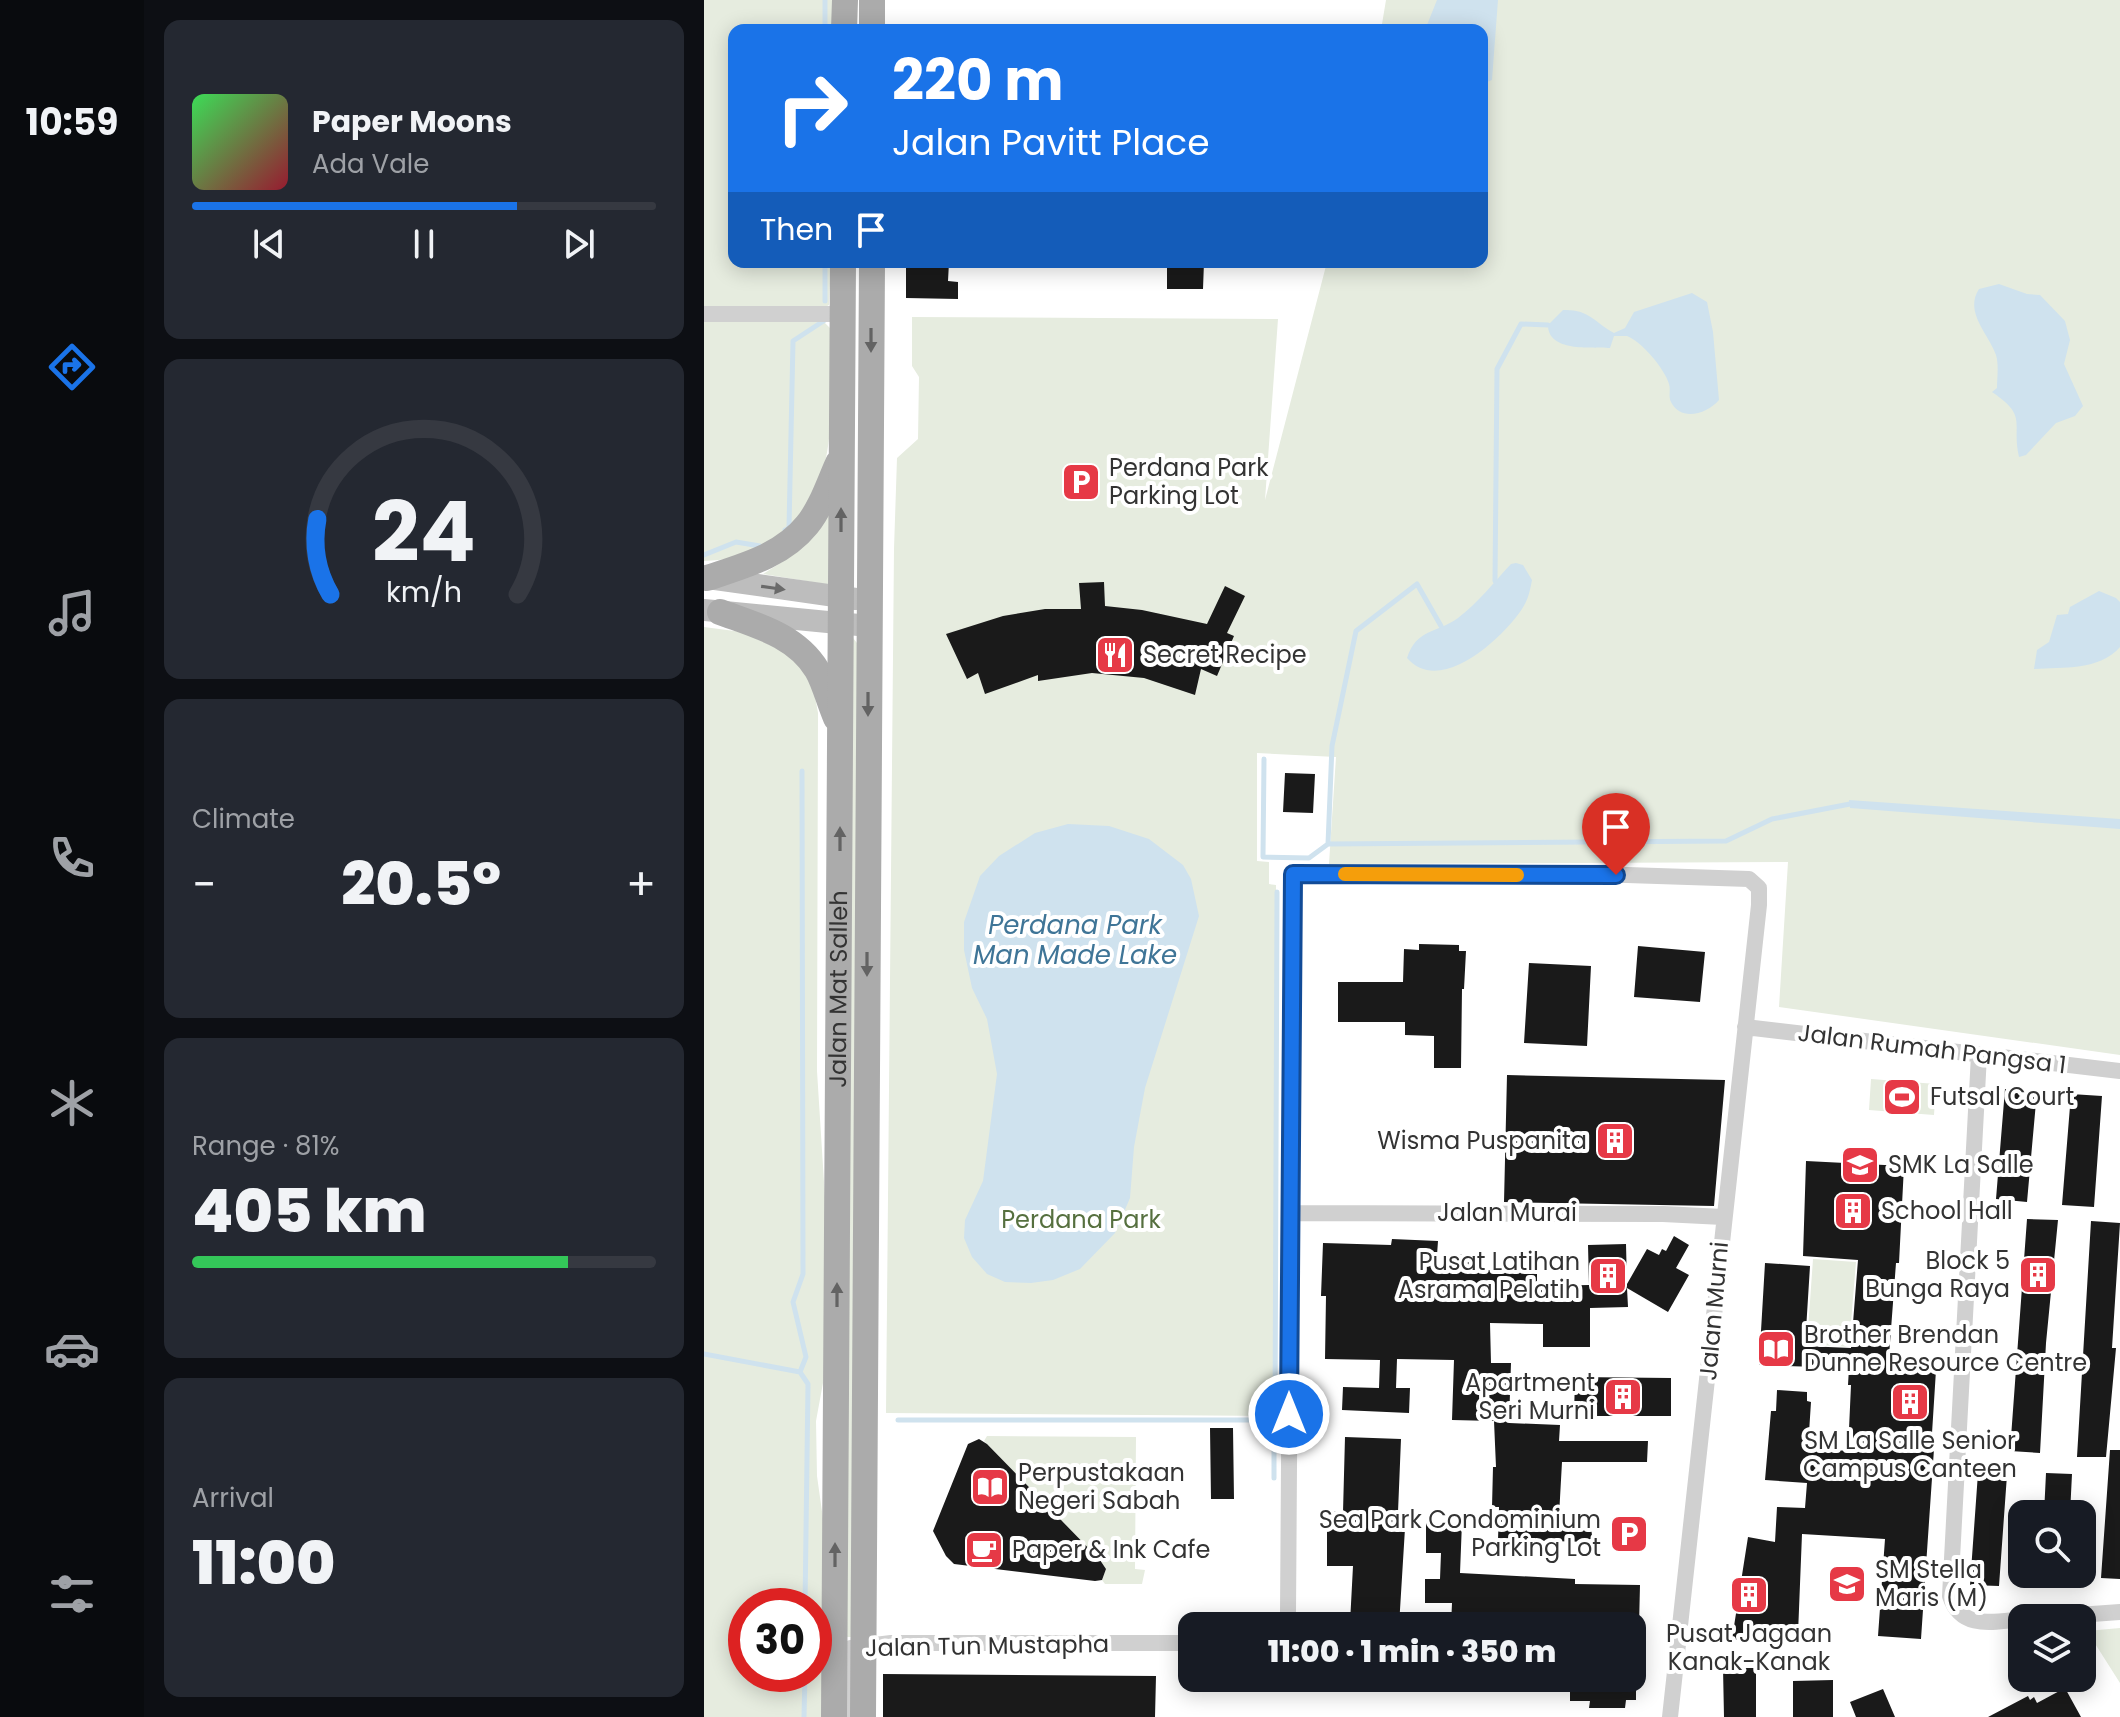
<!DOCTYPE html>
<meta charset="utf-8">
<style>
:root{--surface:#171b24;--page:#242831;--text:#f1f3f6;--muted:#9ea1a6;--line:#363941;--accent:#1a73e8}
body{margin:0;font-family:Poppins,sans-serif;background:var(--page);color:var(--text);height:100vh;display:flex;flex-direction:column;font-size:30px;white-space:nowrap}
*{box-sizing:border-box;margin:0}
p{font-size:26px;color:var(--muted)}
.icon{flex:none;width:44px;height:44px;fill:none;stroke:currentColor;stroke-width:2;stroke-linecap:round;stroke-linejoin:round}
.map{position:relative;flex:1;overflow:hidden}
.drawer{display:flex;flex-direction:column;gap:20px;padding:20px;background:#0d0f14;width:560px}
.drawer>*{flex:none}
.hud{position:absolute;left:24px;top:24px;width:760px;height:244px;border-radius:16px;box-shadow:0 4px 20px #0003;background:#1a73e8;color:#fff;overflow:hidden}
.fabs{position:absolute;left:1304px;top:1500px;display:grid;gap:16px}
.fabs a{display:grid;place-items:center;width:88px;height:88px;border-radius:16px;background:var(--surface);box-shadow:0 4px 20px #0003;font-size:40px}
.speed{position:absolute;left:24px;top:1588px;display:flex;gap:16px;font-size:40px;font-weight:700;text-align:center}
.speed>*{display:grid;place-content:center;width:104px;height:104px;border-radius:50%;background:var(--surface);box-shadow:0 4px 20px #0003;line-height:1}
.speed .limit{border:12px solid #d22;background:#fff;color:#111}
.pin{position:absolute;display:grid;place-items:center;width:68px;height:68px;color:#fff;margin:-82px -34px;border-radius:50% 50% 50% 0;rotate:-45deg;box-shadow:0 0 8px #0007}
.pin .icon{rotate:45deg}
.me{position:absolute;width:88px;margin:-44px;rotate:0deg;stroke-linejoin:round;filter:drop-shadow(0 0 6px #0008)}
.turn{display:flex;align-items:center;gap:28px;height:168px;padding:0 32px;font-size:36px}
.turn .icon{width:104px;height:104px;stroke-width:2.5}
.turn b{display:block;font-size:56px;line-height:68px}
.then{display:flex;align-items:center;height:76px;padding:0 32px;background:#0003;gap:16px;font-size:30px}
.big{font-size:60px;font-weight:800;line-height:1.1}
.drawer .tile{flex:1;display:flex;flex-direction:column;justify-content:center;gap:12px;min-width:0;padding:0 28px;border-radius:16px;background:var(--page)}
.drawer .dial{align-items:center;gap:0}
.dial svg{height:208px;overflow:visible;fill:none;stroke:var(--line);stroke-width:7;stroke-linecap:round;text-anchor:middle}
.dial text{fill:var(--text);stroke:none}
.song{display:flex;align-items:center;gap:24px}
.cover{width:96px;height:96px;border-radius:12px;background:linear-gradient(135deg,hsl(130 70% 55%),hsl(350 70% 35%))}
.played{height:8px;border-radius:4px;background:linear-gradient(90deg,var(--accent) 70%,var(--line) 70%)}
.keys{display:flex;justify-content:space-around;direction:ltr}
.heat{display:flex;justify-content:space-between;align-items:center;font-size:44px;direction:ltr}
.charge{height:12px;border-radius:6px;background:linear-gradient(90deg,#34c759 81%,var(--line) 0)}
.trip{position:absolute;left:474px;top:1612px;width:468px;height:80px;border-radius:16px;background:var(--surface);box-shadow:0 4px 20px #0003;font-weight:800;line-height:80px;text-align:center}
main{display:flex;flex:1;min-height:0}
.dock{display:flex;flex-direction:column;width:144px;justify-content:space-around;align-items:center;background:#090b0e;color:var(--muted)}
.dock .icon{width:56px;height:56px}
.dock .active{color:var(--accent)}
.dock b{font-size:36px;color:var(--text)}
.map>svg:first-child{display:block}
.green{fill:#e6ecdf;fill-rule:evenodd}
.water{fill:#cfe2ee}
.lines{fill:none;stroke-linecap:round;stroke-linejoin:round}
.stream{stroke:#cfe2ee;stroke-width:5}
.building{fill:#1a1a1a}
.minor{stroke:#d0d0d0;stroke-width:16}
.secondary{stroke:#bdbdbd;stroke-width:22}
.primary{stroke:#ababab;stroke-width:26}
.oneway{fill:#636363}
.oneway2{fill:#6a6a6a}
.route-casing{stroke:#114b97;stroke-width:20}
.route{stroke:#1a73e8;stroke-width:14}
.slow{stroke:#f59e0b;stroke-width:14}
.labels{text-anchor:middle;stroke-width:8;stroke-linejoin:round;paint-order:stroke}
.poi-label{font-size:24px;fill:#333;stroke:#fff;text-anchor:start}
.street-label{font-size:24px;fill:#333;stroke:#fff}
.park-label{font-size:24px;fill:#56703f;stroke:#fff}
.water-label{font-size:26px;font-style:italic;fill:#3f7597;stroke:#fff}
</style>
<main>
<nav class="dock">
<b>10:59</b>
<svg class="icon active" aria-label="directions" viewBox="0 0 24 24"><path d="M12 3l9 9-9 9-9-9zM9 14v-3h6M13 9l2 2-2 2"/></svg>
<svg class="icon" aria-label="music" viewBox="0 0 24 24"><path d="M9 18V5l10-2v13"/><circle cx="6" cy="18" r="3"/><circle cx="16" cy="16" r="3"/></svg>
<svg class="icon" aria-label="phone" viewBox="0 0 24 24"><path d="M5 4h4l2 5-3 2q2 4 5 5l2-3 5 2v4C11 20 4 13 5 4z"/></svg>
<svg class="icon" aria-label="climate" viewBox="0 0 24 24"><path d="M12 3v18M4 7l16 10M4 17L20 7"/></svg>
<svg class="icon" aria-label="car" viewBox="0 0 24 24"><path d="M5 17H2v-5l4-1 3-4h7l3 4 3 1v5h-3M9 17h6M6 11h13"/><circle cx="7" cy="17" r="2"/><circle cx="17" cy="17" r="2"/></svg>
<svg class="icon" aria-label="filters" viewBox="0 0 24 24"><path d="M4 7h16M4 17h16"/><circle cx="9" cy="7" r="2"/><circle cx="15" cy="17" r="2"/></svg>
</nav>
<section class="drawer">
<div class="tile">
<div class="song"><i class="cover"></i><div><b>Paper Moons</b><p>Ada Vale</p></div></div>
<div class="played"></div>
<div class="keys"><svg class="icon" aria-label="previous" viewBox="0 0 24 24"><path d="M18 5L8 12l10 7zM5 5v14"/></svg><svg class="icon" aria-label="pause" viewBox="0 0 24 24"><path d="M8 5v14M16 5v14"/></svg><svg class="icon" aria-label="next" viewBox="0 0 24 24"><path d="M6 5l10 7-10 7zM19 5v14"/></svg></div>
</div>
<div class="tile dial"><svg viewBox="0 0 100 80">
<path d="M14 69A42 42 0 1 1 86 69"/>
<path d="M14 69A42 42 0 0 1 9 40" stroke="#1a73e8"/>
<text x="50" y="56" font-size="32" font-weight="700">24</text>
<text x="50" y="72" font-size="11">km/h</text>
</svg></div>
<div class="tile"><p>Climate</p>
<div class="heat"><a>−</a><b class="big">20.5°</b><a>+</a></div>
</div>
<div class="tile"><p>Range · 81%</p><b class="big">405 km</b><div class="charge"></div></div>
<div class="tile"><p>Arrival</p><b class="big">11:00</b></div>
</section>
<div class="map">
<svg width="1416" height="1717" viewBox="0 0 1416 1717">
<rect width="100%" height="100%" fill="#fff"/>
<path class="green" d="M0,0H132L131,30H30V262H127L125,305L118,309L0,308Z
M682,0H1416V1055L1075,1007L1084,862L625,864L632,757L553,753V861L565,862V884L572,885L570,1416L182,1413L190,549L193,458L214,439L215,377L208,366V317L574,319L561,500L623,262H778V30H677Z
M118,320L127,329C126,392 137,475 90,525C83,532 73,537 64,542C43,555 25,560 0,561V321Z
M127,495L126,585L59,574L78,562Z
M0,627L38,632L94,658L109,685L114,713L113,1071L121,1198V1372L112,1421L113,1476L121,1533L119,1717H0ZM42,1606H110V1674H42Z
M149,638L153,643L151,1637H141Z
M1167,1079L1232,1084L1230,1115L1165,1110Z
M1109,1259L1152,1262L1145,1347L1103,1344Z
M283,1436L432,1437L431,1569L441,1570L438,1584H401L398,1580L402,1569L396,1560L280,1441Z
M1416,1628V1683L1383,1631Z"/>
<path class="water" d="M733,0H794L788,80L778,84V30H721Z
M1295,284L1323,294L1336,295L1361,321L1366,340L1360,364L1379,406L1371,416L1352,423L1322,455L1315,457C1307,422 1325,417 1288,392L1293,388C1293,378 1295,365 1292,355C1284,333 1260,312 1275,289Z
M988,293L1003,302L1009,332L1015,400C1003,414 977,422 967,402C964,396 967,390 965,384C961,369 937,341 923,336C922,336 912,336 910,336L906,348C886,347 844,352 844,325L859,310C885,309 890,322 910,333L921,328L930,312Z
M812,563L819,565L828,580C826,591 824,600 818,609C798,639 736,696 703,658C713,628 732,634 754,618C774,603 790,582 807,564Z
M1395,591L1412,598L1416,602V647C1395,671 1359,667 1330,669L1333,650L1345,642L1353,615L1364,614L1366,607Z
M1145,800L1416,819V829L1146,808Z
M364,824L405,826L445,839L479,865L487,879L495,916L441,1088L430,1147L426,1198L411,1233L376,1269L349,1280L327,1283L301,1282L283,1274L268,1257L260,1238L261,1220L279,1181L293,1074L283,1019L268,988L260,950V922L276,876L295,856L331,833Z"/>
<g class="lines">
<path class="stream" d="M121,0V30
M121,262V301
M81,530L85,528L89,341L121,320
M0,555L32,542L56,546
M791,581L793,369L817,324L844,325
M560,759L559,857L605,858L624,844L1022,841L1068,819L1146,804
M624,844L628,746L652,631L713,584L737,626
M0,1354L96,1372L104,1384L101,1606
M96,1372L102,1357L89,1302L99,1274L98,771
M194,1420H571
M571,1424L573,892
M570,1478V1449
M100,1717L101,1674"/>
</g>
<path class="building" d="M202,262H245L244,281L254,282V299L202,298Z
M463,262H500L499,289H463Z
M400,582L401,606L438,610L503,624L521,586L541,596L523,633L530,636L513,676L497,669L491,695L440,678L388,673L334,681V675L281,694L274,673L263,679L242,634L299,616L341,609H377L375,583Z
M581,773L611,774L609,813L579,812Z
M715,944L755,945V951H762L760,989H758L757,1068H730V1036L701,1035V1022H634V982H699L700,949L715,950Z
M934,946L1001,952L996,1002L930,997Z
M825,963L887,966L883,1046L820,1043Z
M803,1075L1021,1080L1010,1206L800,1202Z
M1301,1089L1333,1091L1323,1202L1292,1199Z
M1367,1094L1398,1096L1390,1207L1358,1205Z
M1102,1161L1200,1166L1195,1263H1192L1184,1369L1232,1370L1227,1449H1230L1217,1639L1174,1636L1181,1539L1098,1534L1094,1634L1050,1632L1049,1642L1028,1639L1044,1537L1071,1542L1073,1507L1101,1508L1103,1483L1061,1480L1067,1411H1072L1073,1390L1103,1392V1401L1107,1402L1104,1448L1144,1451L1147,1385H1144L1145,1368L1055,1365L1061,1263L1106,1266L1101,1346L1147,1348L1154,1260L1099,1256Z
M1323,1219L1354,1220L1342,1343L1336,1453L1306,1451Z
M1387,1221L1416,1223L1408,1348H1412L1402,1457H1373Z
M970,1236L985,1245L972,1268L985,1275L964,1312L923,1288L924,1307L886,1308V1347H839V1324L786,1323L787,1363H807L805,1423L856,1425L855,1441H944L943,1462H858L855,1516L864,1517V1521H886L889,1542L794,1540L795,1507H788L789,1467H792L790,1421L748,1420L750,1360L693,1359L692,1388H706L705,1413L638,1410L639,1387L675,1388L676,1360L621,1359L622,1296H617L619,1243L687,1245L688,1239L734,1241L733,1255L781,1254V1270L833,1271V1286L885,1285L884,1245L922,1244L923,1284L943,1249L955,1255L958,1249L962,1251Z
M871,1377L967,1378V1416H870Z
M506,1428H529L530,1499H507Z
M641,1437L697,1439L694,1512H702L695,1626L646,1623L649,1566H623V1511L639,1512Z
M275,1439L283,1444L396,1560L402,1569L398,1580L391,1581L250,1564L242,1556L229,1531L264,1444Z
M1406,1450H1416V1579L1397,1578Z
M1274,1473L1303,1475L1295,1586L1266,1585Z
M1342,1473L1368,1474L1366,1514H1340Z
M722,1522H758L756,1573L871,1579V1584L936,1585L935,1626H842L808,1623L807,1626H747L748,1603H721V1579H736L737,1553H722Z
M1019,1668H1052V1717H1020Z
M179,1674L452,1676L451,1717H179Z
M888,1678H925V1684H932V1700H922L921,1708H885L886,1701H866V1680H888Z
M1129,1680V1717H1089V1681Z
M1361,1688L1377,1717H1284L1324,1696L1326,1700L1330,1697L1333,1703Z
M1179,1689L1191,1717H1152L1146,1702Z"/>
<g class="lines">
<path class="minor" d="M0,314H138
M1041,1027L1416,1071
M1275,1055L1246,1596C1257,1630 1288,1622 1318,1619
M586,1213L959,1214L1019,1217
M1333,1618L1416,1612
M580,1626L584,1615L589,874L923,875L1045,879L1055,888V905C1023,1176 996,1447 966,1717
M143,1717V1659L147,1648L187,1643H488"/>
<path class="secondary" d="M4,578L152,599
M0,610L165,626"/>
<g class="primary">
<path d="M140,30L141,0"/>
<path d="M168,30V0"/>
<path d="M3,578C39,566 78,556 103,525C117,508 125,483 134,463"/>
<path d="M16,612C51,625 92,635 113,670C121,684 125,702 132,718"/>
<path id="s1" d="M130,1717L139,262"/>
<path d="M159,1717L168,262"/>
</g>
</g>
<defs><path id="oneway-solid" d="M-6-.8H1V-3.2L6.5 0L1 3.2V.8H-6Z" transform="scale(2)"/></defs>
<g class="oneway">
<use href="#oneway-solid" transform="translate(167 340) rotate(90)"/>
<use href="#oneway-solid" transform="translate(137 520) rotate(-90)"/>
<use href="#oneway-solid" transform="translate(164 704) rotate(90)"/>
<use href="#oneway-solid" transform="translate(136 839) rotate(-90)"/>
<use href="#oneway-solid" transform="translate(163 964) rotate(90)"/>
<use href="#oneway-solid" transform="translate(133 1295) rotate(-90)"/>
<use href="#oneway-solid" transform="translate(131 1555) rotate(-90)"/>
</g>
<use class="oneway2" href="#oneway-solid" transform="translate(69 588) rotate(8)"/>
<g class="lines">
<defs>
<path id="route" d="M585,1414L589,874L912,875"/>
</defs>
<use href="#route" class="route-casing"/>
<use href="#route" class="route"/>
<path class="slow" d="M641,874L813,875"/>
</g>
<defs>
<symbol id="parking-square" viewBox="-11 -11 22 22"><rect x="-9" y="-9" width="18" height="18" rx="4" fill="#e63946" stroke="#fff"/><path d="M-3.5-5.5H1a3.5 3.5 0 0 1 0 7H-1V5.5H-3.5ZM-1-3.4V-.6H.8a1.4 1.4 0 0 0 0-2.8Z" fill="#fff"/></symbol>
<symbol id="restaurant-square" viewBox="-11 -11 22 22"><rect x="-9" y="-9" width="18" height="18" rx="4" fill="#e63946" stroke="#fff"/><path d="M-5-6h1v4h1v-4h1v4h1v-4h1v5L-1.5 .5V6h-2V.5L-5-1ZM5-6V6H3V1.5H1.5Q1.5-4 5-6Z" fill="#fff"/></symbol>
<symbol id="stadium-square" viewBox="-11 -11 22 22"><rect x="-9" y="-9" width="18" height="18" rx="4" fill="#e63946" stroke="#fff"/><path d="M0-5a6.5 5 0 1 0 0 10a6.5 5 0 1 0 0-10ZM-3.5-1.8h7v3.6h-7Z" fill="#fff"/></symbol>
<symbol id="building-square" viewBox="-11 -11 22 22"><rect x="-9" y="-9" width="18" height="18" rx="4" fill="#e63946" stroke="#fff"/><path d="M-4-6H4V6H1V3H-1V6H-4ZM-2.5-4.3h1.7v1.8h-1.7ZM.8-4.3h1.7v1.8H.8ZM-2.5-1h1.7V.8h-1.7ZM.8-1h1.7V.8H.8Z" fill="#fff"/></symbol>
<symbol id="school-square" viewBox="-11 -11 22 22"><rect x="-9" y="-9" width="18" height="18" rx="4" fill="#e63946" stroke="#fff"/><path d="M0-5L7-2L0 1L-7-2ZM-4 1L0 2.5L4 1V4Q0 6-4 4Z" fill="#fff"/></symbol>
<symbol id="library-square" viewBox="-11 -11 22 22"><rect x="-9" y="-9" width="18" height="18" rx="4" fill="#e63946" stroke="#fff"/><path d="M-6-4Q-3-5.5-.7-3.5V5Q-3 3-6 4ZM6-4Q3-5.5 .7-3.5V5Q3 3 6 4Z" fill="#fff"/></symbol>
<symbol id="cafe-square" viewBox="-11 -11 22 22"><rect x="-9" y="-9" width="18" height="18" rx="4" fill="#e63946" stroke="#fff"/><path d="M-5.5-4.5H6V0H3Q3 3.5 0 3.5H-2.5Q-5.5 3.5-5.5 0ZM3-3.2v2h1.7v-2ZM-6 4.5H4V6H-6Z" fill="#fff"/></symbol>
</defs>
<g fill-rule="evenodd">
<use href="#parking-square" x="355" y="460" width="44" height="44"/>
<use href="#restaurant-square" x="389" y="633" width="44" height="44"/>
<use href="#stadium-square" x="1176" y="1075" width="44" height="44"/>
<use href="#building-square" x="889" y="1119" width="44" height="44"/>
<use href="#school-square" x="1134" y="1143" width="44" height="44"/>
<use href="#building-square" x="1127" y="1189" width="44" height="44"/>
<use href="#building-square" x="1312" y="1253" width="44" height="44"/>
<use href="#building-square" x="882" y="1254" width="44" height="44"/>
<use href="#library-square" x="1050" y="1327" width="44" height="44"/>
<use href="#building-square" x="897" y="1375" width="44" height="44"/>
<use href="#building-square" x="1184" y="1380" width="44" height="44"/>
<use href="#library-square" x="264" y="1465" width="44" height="44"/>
<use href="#parking-square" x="903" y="1512" width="44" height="44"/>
<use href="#cafe-square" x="258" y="1528" width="44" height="44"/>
<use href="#school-square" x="1121" y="1562" width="44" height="44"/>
<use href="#building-square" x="1023" y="1573" width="44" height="44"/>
</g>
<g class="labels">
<g class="poi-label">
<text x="405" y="476">Perdana Park<tspan x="405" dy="28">Parking Lot</tspan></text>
<text x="439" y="663">Secret Recipe</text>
<text x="1226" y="1105">Futsal Court</text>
<text x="883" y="1149" text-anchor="end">Wisma Puspanita</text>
<text x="1184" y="1173">SMK La Salle</text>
<text x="1177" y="1219">School Hall</text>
<text x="1306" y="1269" text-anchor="end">Block 5<tspan x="1306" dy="28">Bunga Raya</tspan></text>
<text x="876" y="1270" text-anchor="end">Pusat Latihan<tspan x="876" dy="28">Asrama Pelatih</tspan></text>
<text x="1100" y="1343">Brother Brendan<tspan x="1100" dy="28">Dunne Resource Centre</tspan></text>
<text x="891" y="1391" text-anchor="end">Apartment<tspan x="891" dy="28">Seri Murni</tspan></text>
<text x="1206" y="1449" text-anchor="middle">SM La Salle Senior<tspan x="1206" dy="28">Campus Canteen</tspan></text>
<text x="314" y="1481">Perpustakaan<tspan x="314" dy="28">Negeri Sabah</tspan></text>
<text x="897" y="1528" text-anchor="end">Sea Park Condominium<tspan x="897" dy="28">Parking Lot</tspan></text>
<text x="308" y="1558">Paper &amp; Ink Cafe</text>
<text x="1171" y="1578">SM Stella<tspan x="1171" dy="28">Maris (M)</tspan></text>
<text x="1045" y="1642" text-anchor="middle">Pusat Jagaan<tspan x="1045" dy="28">Kanak-Kanak</tspan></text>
</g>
<g class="street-label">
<text dy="8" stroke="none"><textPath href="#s1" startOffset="728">Jalan Mat Salleh</textPath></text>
<text transform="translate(1228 1049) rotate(7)" y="8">Jalan Rumah Pangsa 1</text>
<text x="803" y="1221">Jalan Murai</text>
<text transform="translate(1010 1311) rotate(-85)" y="8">Jalan Murni</text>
<text transform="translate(283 1646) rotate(-1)" y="8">Jalan Tun Mustapha</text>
</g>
<g class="park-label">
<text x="377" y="1228">Perdana Park</text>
</g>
<g class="water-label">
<text x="371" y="934">Perdana Park<tspan x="371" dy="30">Man Made Lake</tspan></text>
</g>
</g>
</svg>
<div class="fabs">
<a><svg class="icon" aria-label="search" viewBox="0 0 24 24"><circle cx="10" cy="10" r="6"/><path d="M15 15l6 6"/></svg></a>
<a><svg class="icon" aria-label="layers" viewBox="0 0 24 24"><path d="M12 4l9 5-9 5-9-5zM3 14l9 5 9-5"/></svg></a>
</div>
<div class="speed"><div class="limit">30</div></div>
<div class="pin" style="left:912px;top:875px;background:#d93025"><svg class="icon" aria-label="arrive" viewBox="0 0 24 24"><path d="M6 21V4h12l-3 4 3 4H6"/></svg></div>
<svg class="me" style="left:585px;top:1414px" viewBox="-20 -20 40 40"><circle r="17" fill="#1a73e8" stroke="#fff" stroke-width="3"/><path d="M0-11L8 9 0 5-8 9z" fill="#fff"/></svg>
<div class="trip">11:00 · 1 min · 350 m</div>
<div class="hud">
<div class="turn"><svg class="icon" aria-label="right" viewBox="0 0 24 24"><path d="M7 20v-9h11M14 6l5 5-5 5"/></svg><div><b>220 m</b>Jalan Pavitt Place</div></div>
<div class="then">Then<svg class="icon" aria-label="arrive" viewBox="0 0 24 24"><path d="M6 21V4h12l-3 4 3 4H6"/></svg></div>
</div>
</div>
</main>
